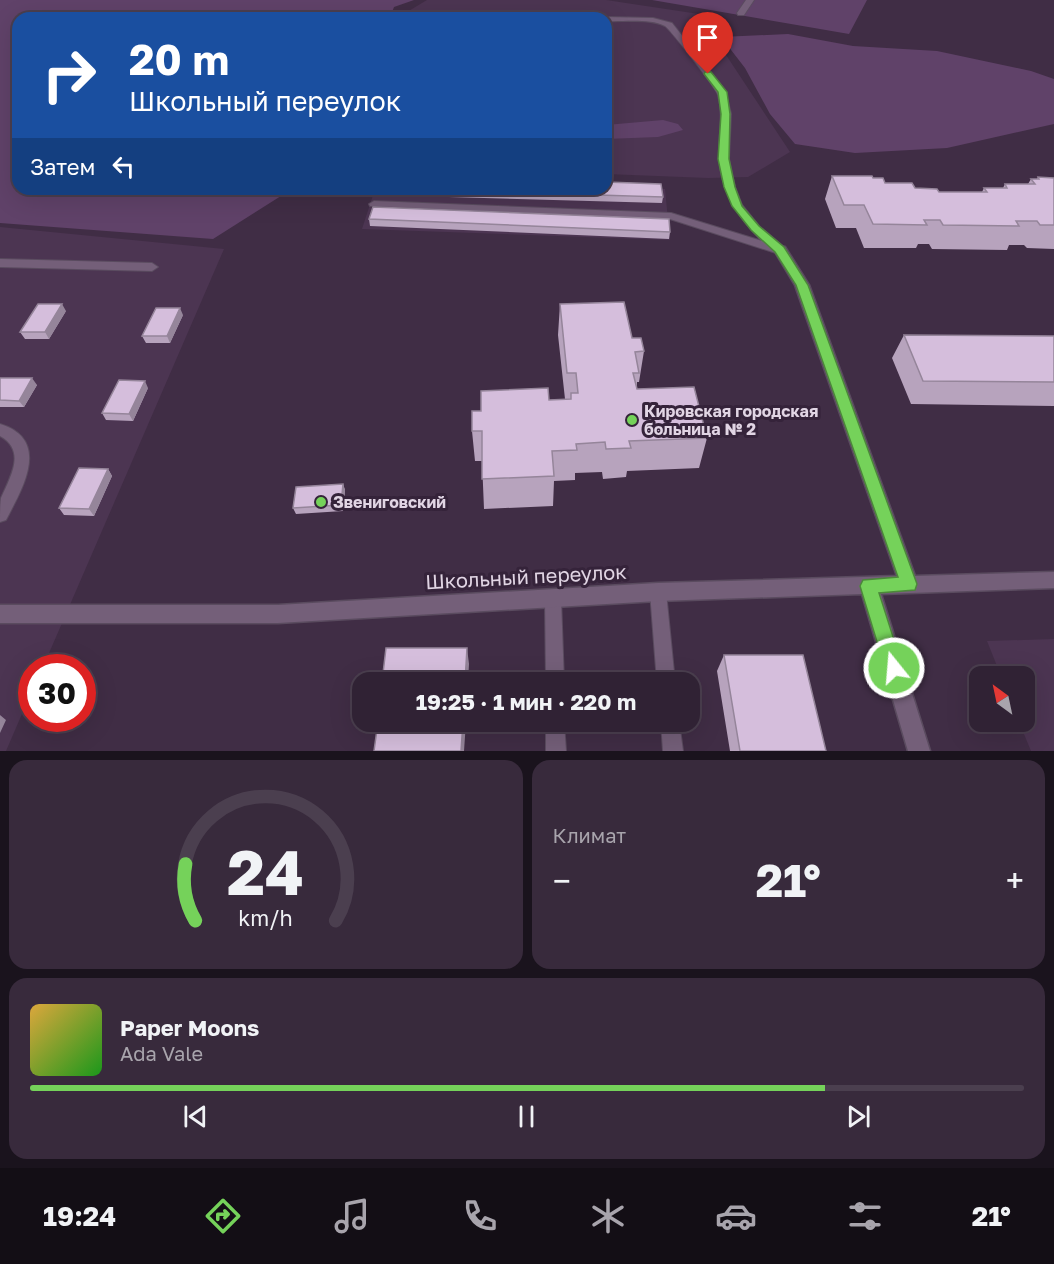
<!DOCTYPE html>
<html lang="ru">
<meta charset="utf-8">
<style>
:root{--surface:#302234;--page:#382a3c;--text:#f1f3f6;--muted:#a8a4ac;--line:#4b3f4f;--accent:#75d25a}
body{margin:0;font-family:"Golos Text",sans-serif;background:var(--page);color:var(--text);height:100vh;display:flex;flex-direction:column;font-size:22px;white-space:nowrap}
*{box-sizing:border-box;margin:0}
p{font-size:20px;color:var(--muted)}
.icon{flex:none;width:33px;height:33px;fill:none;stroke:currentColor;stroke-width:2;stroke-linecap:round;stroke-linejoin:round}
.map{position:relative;height:751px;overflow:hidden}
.side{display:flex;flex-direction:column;gap:9px;padding:9px;background:#1a131d;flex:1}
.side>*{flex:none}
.hud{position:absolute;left:12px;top:12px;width:600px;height:183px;border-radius:18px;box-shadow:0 6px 24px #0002,0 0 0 2px var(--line);background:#1a4fa0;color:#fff;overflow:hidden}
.needle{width:39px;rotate:327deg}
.controls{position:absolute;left:969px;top:666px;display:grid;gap:12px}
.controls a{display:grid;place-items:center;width:66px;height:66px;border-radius:12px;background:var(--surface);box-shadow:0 6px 24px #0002,0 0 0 2px var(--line);font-size:30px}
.speed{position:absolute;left:18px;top:654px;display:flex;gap:12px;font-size:30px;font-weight:700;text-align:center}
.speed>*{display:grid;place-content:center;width:78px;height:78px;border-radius:50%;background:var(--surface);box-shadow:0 6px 24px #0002,0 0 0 2px var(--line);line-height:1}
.speed .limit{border:9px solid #d22;background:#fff;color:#111}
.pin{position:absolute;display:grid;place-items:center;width:51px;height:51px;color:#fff;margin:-62px -26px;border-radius:50% 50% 50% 0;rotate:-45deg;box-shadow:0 0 6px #0007}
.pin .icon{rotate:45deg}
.me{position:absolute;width:66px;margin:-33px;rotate:343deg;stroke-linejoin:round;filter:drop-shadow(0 0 4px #0008)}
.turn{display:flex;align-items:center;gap:21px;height:126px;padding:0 18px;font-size:27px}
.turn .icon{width:78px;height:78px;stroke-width:2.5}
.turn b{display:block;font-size:42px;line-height:51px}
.then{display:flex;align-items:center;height:57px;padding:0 18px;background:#0003;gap:12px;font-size:22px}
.big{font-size:45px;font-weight:700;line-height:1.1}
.side .tile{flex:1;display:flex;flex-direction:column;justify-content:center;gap:9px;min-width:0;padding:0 21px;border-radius:18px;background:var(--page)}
.side .dial{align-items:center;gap:0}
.dial svg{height:156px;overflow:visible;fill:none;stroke:var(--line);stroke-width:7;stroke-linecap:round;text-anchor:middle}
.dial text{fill:var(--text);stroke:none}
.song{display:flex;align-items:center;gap:18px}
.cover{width:72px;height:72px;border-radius:9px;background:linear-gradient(135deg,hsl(40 70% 55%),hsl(120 70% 35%))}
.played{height:6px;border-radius:3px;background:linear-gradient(90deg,var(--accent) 80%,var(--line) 80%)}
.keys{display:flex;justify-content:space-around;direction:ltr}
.heat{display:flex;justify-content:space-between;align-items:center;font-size:33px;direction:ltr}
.side .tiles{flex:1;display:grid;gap:9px;grid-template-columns:1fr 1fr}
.tile:last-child{grid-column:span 2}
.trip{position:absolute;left:352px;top:672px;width:348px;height:60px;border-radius:18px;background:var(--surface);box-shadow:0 6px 24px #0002,0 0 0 2px var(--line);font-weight:700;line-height:60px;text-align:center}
.tab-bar{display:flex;height:96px;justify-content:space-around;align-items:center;background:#130e15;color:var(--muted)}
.tab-bar .icon{width:42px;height:42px}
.tab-bar .selected{color:var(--accent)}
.tab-bar b{font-size:27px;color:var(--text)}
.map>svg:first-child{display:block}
.built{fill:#4c3552}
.green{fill:#604269}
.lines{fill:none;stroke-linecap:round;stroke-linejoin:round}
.lane-casing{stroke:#5a4b5f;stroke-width:2}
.street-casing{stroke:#5a4b5f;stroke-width:3}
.lane{fill:#745f79;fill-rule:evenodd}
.street{fill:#745f79;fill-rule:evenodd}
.wall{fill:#b7a3bd}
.shaded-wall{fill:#95859a}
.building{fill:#d5bedc;stroke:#95859a;stroke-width:1.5}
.route{fill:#75d25a;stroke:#4c883a;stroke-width:1.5}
.poi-dot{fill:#75d25a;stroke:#35233a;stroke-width:2}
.labels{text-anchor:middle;stroke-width:6;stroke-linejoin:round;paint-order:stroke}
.poi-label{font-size:16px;font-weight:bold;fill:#e1d5e4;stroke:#35233a;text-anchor:start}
.near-street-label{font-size:20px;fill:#e1d5e4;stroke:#35233a}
</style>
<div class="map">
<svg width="1054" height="751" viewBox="0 0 1054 751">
<rect width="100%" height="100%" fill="#402d45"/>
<path class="built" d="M427,0H606L699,14L790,152L748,177L708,178L606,174V18H397Z
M606,187L665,189L670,240L362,229L375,189H606Z
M0,227L224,249L43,667L32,668L31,693L6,751H0Z
M1054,639V751H1031L1019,722H1024V676H1001L987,641Z"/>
<path class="green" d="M0,0H414L394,7L390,18H18V189H292L213,239L0,223Z
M652,0H867L849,34Z
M788,34L853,46L937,51L1031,71L1054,79V124L947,148L855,153L795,144L770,114L745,68L721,37Z
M663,120L678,124L683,130L658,137L606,139V125Z"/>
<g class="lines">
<defs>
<path id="lane" d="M746,0H754L744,15H738L737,13Z
M478,15L536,16L540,18H478Z
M606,17L653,18L672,23L725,90L731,114L729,159L735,187L742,205L759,226L784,247L786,250L784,253H776L670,219L370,206L369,204L374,201L671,213L762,241C738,218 721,192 719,158C718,137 724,116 718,95C716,88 670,29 665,26C649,18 623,22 606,21V18H603Z
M0,259L152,263L158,267L152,271L0,267Z
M0,424C52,440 22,489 6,520L0,522C0,514 0,505 1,498C10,477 27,451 0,436Z
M658,584L664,587L666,592L675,682H657L650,592L652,587Z
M553,591L559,594L561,599L564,682H546L545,599L547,594Z
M546,722H564L566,751H546Z
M661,722H679L683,751H663Z"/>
<path id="street" d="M780,246L785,247L809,285L915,576L1054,572V588L881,594L930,751H908L862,594L658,601L278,623H0V605H278L658,583L897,576L795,285L774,250Z"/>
</defs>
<use href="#lane" class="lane-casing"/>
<use href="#street" class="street-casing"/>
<use href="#lane" class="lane"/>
<use href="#street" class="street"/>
</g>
<path class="wall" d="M832,176L873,178L885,183L939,192H982L984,188H1003L1005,184H1028L1031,179H1037L1038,177L1054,178V249L1027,248L1024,245H1009L1007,250L932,249L929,244H918L916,248H864L856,228H836L825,199Z
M378,189H606L663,197L662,203L379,195Z
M369,219L670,232L669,239L370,226Z
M560,304L632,338L644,351L639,382H637V389L707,438L699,468L627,471L626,477L603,479L602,472L575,473V480L554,481L553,506L484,509L482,461H475L472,431L481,411L549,400L565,399L558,335Z
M66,311L49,339H25L20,332Z
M183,315L170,343H146L142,336Z
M904,335L1054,336V406L911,404L892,358Z
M0,378L37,385L24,407H0Z
M148,388L133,421L106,420L102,413Z
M108,469L112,476L94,516L64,515L59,508Z
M343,484L345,490L343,511L296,514L293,508Z
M724,655L826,751H730L717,671Z"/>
<path class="shaded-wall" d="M62,304L66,311L49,339L45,332Z
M180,308L183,315L170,343L167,336Z
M32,378L37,385L24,407L19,401Z
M145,381L148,388L133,421L129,414Z
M108,469L112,476L94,516L89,509Z
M343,484L345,490L343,511L341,505Z
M467,648L469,664L468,682H465Z
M0,715L6,720L0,733Z
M463,722H466L464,751H461Z"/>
<path class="building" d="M492,17L569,18H492Z
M832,176H872L873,178H883L885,183H912L915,188L937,189L939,192H987L984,188H1007L1005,184H1035L1031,179H1039L1038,177L1054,178V225H1040L1037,221H1016L1019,226L943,225L940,220H924L927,225L873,224L864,205H844Z
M606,182L661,184L663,197L406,189H606Z
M373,207L669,219L670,232L369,219Z
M624,302L632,338H641L644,351L635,352L639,373H633L637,389L694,387L707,438L629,441L631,448L606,449L605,442L576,444L577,450L552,451L554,476L482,479V431H472V411H481V391L548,388L549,400L571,399V393H578L576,373H567L560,304Z
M38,304H62L45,332H20Z
M156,308H180L167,336H142Z
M904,335L1054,336V382L923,381Z
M0,378H32L19,401L0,400Z
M119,380L145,381L129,414L102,413Z
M79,468L108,469L89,509L59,508Z
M343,484L341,505L293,508L296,487Z
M386,648H467L465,682H382Z
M724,655H803L826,751H740Z
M378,722H463L461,751H374Z"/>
<path class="route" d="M705,72H711L727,92L730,114L729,159L735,187L742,206L759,226L784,247L808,285L917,584L915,590L879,593L903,668L900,675L894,677L887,675L885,668L860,586L863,580L898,577L796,285L775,252L751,230L732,206L724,187L718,159L721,114L718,92L704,74Z"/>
<g class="poi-dot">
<circle cx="632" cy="420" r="6"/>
<circle cx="321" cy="502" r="6"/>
</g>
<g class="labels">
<g class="poi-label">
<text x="644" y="417">Кировская городская<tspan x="644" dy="18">больница № 2</tspan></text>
<text x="333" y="508">Звениговский</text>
</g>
<g class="near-street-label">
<text transform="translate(526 577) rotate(-3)" y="7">Школьный переулок</text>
</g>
</g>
</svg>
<div class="controls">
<a><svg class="needle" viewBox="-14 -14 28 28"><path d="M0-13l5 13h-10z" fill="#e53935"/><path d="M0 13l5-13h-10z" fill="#a8a4ac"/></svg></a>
</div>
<div class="speed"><div class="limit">30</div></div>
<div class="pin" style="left:708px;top:74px;background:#d93025"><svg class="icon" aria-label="arrive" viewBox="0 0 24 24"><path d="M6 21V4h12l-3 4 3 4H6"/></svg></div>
<svg class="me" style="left:894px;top:668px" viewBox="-20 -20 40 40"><circle r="17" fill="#75d25a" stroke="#fff" stroke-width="3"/><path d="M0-11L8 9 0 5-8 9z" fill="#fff"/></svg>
<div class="trip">19:25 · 1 мин · 220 m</div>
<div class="hud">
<div class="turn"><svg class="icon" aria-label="right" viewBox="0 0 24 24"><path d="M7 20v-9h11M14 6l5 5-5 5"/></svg><div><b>20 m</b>Школьный переулок</div></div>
<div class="then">Затем<svg class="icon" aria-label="left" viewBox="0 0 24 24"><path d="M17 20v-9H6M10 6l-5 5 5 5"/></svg></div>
</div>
</div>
<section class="side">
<div class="tiles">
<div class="tile dial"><svg viewBox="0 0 100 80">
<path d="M14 69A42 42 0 1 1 86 69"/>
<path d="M14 69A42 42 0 0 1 9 40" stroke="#75d25a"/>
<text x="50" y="56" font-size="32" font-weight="700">24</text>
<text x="50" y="72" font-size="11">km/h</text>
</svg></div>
<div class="tile"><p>Климат</p>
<div class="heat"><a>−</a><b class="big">21°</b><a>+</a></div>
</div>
<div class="tile">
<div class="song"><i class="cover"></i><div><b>Paper Moons</b><p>Ada Vale</p></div></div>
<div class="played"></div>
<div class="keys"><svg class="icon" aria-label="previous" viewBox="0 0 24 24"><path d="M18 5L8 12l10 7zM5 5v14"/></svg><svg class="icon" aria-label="pause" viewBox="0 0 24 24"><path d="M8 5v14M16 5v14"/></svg><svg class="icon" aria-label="next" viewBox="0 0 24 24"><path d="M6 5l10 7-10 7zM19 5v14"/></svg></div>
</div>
</div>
</section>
<nav class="tab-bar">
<b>19:24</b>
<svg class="icon selected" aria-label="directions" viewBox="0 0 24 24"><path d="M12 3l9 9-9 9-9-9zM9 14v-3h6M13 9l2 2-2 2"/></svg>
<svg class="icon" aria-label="music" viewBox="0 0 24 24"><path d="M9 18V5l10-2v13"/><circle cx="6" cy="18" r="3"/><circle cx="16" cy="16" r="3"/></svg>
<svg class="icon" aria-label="phone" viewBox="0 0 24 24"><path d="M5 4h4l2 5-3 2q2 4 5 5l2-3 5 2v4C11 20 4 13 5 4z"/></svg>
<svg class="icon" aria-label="climate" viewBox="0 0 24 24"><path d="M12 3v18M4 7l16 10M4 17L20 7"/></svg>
<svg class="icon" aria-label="car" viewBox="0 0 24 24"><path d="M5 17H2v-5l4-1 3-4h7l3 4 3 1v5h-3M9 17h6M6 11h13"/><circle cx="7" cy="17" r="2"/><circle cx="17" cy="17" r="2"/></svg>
<svg class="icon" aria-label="filters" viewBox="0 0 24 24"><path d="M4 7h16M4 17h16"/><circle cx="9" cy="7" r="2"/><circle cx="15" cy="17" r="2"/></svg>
<b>21°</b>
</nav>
